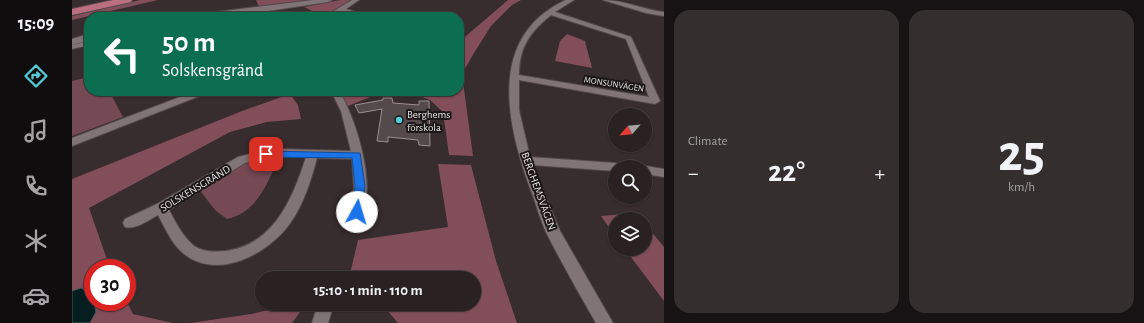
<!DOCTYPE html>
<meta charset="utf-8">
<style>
:root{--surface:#292122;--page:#352e2f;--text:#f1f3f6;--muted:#a5a3a5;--line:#453e40;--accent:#52cbd7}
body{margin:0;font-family:"Alegreya Sans",sans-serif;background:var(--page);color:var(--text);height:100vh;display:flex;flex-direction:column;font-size:15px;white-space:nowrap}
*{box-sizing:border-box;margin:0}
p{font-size:13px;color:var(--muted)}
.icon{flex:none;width:22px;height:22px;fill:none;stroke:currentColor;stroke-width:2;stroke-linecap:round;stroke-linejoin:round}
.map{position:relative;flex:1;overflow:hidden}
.panel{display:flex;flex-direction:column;gap:10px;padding:10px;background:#171213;width:480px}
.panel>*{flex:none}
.guide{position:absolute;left:12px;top:12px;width:380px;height:84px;border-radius:16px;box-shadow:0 1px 3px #0004,0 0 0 1px var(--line);background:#0b6e4f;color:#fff;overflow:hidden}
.needle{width:26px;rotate:243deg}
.buttons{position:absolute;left:536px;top:108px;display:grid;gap:8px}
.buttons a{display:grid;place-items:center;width:44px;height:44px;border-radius:50%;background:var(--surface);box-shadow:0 1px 3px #0004,0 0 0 1px var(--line);font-size:20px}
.speed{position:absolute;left:12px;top:259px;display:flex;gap:8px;font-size:20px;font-weight:700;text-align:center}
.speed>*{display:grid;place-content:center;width:52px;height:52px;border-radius:50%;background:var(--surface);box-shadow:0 1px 3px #0004,0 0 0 1px var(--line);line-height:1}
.speed .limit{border:6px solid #d22;background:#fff;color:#111}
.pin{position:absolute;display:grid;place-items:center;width:34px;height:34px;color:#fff;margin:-17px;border-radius:8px;box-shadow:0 2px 6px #0006}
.me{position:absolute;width:44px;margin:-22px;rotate:6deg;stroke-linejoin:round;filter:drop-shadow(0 0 3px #0008)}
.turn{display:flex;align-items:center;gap:14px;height:84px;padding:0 12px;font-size:18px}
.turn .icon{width:52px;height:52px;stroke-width:2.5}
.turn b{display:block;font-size:28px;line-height:34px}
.big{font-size:30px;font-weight:700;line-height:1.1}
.panel .widget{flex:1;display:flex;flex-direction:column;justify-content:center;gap:6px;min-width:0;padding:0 14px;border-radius:16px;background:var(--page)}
.panel .dial{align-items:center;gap:0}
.dial b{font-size:52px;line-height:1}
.heat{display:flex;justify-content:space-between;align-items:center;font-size:22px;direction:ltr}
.panel .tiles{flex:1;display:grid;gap:10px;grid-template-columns:repeat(2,1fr)}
.trip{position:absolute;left:183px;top:271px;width:226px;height:40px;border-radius:20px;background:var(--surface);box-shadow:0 1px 3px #0004,0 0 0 1px var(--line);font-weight:700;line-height:40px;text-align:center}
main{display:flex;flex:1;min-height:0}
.menu{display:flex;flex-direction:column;width:72px;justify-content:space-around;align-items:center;background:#100d0e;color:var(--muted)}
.menu .icon{width:28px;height:28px}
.menu .selected{color:var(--accent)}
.menu b{font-size:18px;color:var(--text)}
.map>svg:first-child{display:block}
.green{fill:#764a54}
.forest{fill:#824e5a}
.water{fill:#071e20;stroke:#4a585a}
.building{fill:#54494b;stroke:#9c8e91}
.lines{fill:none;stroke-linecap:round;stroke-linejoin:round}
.minor-casing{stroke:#53494b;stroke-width:2}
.tertiary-casing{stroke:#53494b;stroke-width:2}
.motorway-casing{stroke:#53494b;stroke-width:2}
.minor{fill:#817477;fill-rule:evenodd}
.tertiary{fill:#817477;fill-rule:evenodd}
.motorway{fill:#bc6e81;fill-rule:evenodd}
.route{fill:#1a73e8;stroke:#114b97}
.poi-dot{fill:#52cbd7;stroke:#1b1617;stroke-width:1.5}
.labels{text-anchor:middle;stroke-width:4;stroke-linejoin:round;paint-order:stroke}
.far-street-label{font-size:9px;fill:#e8e0e2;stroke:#1b1617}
.poi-label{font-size:11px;fill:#e8e0e2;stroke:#1b1617;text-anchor:start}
.street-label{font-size:11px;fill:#e8e0e2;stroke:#1b1617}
</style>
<main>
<nav class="menu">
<b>15:09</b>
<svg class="icon selected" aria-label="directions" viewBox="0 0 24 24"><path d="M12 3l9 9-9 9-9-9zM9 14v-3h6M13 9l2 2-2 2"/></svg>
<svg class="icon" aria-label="music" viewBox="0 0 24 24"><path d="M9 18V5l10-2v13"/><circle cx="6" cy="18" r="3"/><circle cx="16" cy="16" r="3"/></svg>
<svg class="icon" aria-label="phone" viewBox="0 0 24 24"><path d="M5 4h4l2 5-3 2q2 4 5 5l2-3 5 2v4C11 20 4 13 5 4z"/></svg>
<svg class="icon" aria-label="climate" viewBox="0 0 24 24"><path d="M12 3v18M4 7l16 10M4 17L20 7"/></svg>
<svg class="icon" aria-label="car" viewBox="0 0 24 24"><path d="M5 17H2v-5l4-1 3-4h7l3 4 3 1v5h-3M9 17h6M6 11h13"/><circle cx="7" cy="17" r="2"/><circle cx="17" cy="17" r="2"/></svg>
</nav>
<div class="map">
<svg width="592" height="323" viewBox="0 0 592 323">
<rect width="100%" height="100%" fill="#372c2e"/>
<path class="green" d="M17,77V91H37L51,117L0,136V81Z
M209,153C197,178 187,213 155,219L144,211L125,187L170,160Z"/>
<path class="forest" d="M68,0H86L0,20V16Z
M184,0H240L187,7Z
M268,0H284L253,17L232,7Z
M436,0H449L440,5L419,26L402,53L390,74L401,156L377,155L371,112L358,100L335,91H387V42Z
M495,34L513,41L520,68L483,61L488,41Z
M269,91H313L276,106L267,92Z
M218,94L226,105L229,119L195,122L158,132L17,208L38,268H21V302H55L61,314L101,323H0V179L170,111Z
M366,164L399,165L424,261L445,323H326L310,304H402V278H277L286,240L376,227Z
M563,213L569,219H543V236L529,216Z
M573,224L592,247V301L553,249H573Z
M226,304H234L220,323H118L179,314Z"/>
<path class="water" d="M9,288L20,294L24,312L18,323H0V291Z"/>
<path class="building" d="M311,98H320L321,103L347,105V101H357L358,146L347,145L346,140L316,137V142L305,141L310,109L287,113L283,105L311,100Z"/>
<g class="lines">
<defs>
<path id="minor" d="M280,0H287L274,9L293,15V17H286L269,11L265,14L270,17H262L257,14Z
M494,0H502L483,12L559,37L588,101L583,104L447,80V110L458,157L543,163L547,164L549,167H543V171L460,165L488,231L541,323H524C508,295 492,267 477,238C470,225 466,210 461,196C435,128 413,37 494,0ZM479,15L554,39L577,97L447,75C447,47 458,32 479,15Z
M531,0C552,0 572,10 592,12V16L574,13Z
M17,41V45L0,49V45Z
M124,91H136L135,93L0,146V138Z
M259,91H267C284,118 305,186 289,216L285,217L281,216L279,212L282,187L280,159L245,158C239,180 232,203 219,222C198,253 145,282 111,253C100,244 93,228 86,215C77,220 63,230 53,227L51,223L53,219L85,204L166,157L194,150L209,149L279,151L269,111ZM209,157H234C221,198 202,245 153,251C142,252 130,252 121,245C110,236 103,221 97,210L173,163L194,158Z
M573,166L592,169V177L573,174V167H569Z
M246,304H262L256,323H240Z"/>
<path id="tertiary" d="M241,0H260L256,2C210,9 163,17 116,17L120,15Z
M17,34V40L0,45V39Z"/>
<path id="motorway" d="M41,0H60L59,2L0,15V9Z"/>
</defs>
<use href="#minor" class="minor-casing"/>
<use href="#tertiary" class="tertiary-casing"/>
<use href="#motorway" class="motorway-casing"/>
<use href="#minor" class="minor"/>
<use href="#tertiary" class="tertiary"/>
<use href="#motorway" class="motorway"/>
</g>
<path class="route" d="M191,151L288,153L293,186L289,215L285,216L282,215L280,212L283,186L280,158L194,157L191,156L189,154Z"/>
<circle class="poi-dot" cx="327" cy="120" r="4"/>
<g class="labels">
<g class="far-street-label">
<text transform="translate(542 84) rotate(9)" y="3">MONSUNVÄGEN</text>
</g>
<g class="poi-label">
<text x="335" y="118">Berghems<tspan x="335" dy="13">förskola</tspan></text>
</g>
<g class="street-label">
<text transform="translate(123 188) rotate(-31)" y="4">SOLSKENSGRÄND</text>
<text transform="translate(467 191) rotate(70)" y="4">BERGHEMSVÄGEN</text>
</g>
</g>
</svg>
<div class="buttons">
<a><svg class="needle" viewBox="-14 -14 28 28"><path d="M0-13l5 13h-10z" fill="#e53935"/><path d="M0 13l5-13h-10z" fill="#a5a3a5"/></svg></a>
<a><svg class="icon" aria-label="search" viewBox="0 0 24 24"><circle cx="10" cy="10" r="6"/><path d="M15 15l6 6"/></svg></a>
<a><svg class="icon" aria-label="layers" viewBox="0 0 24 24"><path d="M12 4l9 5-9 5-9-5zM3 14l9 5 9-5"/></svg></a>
</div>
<div class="speed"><div class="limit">30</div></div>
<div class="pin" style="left:194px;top:154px;background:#d93025"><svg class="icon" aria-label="arrive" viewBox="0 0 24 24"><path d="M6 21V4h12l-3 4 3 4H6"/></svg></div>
<svg class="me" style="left:285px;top:212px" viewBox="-20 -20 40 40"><circle r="19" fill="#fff"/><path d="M0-13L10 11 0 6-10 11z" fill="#1a73e8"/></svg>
<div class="trip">15:10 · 1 min · 110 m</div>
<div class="guide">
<div class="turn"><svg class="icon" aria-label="left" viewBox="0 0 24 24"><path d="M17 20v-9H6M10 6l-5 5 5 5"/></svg><div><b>50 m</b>Solskensgränd</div></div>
</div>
</div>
<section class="panel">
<div class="tiles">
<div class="widget"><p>Climate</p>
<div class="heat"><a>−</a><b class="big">22°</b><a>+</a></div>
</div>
<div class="widget dial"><b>25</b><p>km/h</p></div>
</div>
</section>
</main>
